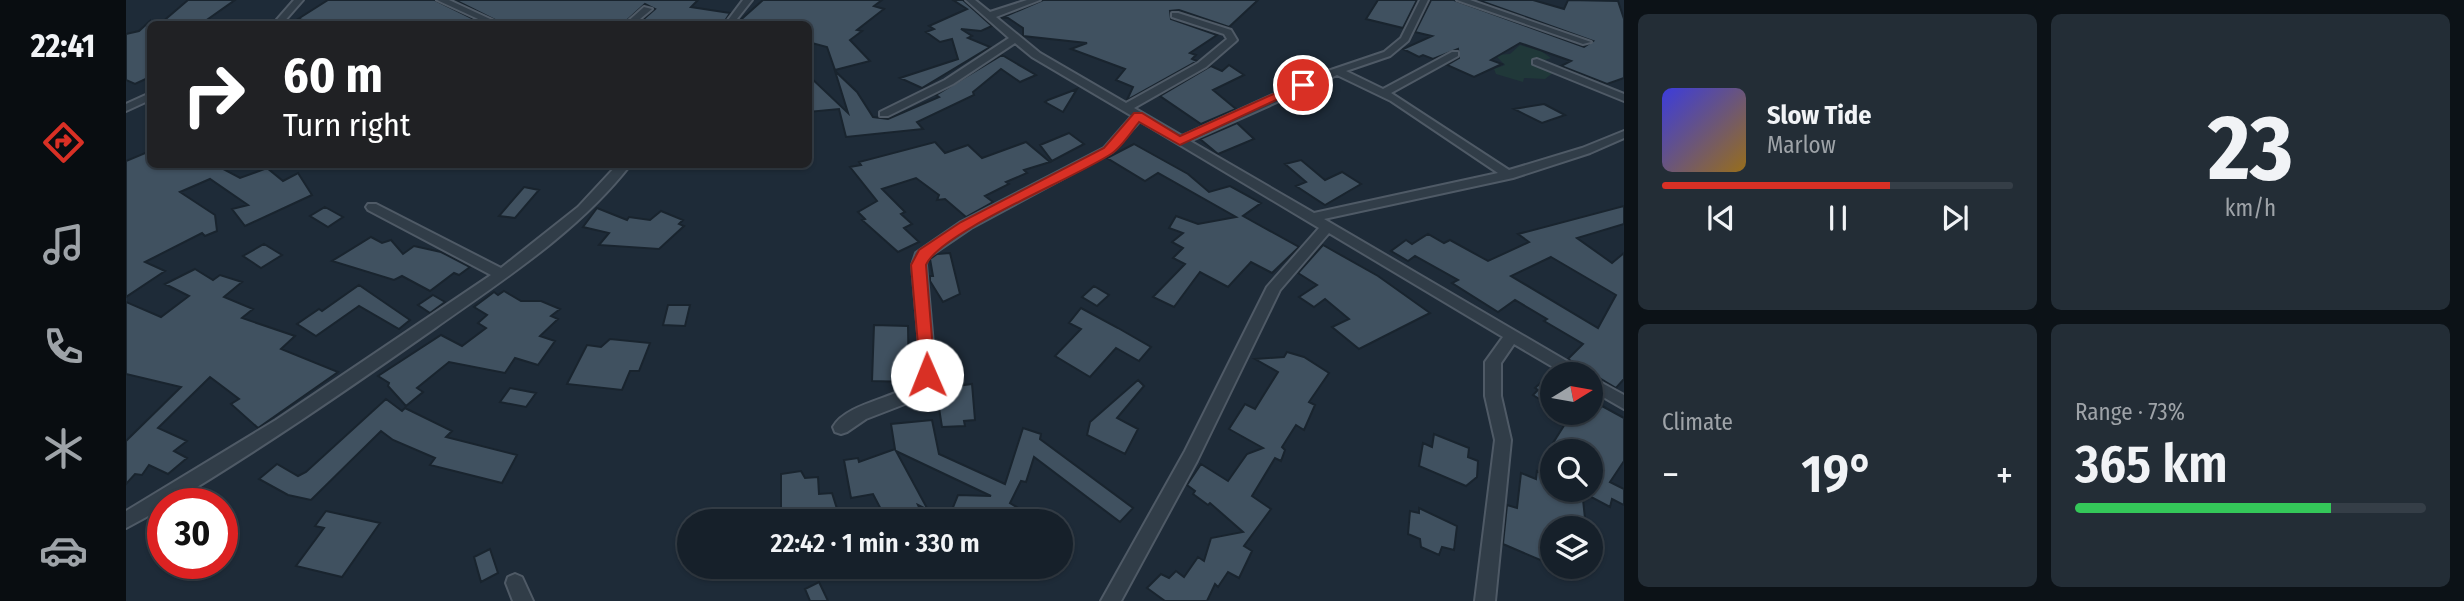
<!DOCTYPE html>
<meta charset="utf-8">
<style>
:root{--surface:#16202a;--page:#232d36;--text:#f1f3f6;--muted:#9ea3a8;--line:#353e47;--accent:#d93025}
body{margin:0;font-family:"Fira Sans Condensed",sans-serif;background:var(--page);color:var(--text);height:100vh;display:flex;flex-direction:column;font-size:26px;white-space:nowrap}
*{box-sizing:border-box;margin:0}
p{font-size:23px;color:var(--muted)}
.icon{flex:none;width:38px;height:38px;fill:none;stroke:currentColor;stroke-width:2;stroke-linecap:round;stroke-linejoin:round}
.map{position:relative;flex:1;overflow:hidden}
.panel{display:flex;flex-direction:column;gap:14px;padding:14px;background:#0c1217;width:840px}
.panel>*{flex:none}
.banner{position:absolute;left:21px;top:21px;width:665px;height:147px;border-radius:10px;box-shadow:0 2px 5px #0004,0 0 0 2px var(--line);background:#202124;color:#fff;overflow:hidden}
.needle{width:46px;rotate:79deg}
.controls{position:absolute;left:1414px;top:362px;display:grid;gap:14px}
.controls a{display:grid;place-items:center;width:63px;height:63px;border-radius:50%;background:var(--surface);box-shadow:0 2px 5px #0004,0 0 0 2px var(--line);font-size:35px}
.speed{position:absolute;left:21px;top:488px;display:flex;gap:14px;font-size:35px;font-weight:700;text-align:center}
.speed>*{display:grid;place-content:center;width:91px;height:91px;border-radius:50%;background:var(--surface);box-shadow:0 2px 5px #0004,0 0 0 2px var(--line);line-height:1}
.speed .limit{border:10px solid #d22;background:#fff;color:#111}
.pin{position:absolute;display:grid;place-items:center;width:60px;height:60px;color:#fff;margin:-30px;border:4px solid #fff;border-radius:50%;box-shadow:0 2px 7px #0007}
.me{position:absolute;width:77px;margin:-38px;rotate:359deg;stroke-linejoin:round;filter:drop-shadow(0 0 5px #0008)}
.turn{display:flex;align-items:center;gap:24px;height:147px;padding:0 21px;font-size:32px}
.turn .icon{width:91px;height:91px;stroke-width:2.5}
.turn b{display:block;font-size:49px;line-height:60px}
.big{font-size:52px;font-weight:600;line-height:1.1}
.panel .card{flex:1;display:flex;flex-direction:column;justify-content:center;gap:10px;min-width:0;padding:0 24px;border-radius:10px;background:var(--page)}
.panel .dial{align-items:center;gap:0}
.dial b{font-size:91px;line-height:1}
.song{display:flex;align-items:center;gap:21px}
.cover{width:84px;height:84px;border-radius:10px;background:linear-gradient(135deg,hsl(240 70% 55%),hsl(40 70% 35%))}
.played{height:7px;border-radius:4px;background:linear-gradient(90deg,var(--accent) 65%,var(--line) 65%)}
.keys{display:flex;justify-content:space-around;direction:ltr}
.heat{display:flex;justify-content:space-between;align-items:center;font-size:38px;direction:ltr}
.charge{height:10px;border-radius:5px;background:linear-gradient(90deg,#34c759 73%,var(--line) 0)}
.panel .tiles{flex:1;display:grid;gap:14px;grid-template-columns:repeat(2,1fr)}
.trip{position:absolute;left:551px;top:509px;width:396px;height:70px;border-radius:35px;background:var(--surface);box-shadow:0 2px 5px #0004,0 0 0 2px var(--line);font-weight:600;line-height:70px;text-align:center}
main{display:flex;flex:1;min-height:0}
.dock{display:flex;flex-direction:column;width:126px;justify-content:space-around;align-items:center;background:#090d11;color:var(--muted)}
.dock .icon{width:49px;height:49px}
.dock .selected{color:var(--accent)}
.dock b{font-size:32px;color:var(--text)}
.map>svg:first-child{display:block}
.green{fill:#203839}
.building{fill:#405160;stroke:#19242e;stroke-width:2;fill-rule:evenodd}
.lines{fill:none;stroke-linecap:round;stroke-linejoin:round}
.minor-casing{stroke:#4f5a66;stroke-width:4}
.minor{fill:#313d48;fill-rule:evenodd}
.route{fill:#d93025;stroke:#8d1f18;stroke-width:2}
</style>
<main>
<nav class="dock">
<b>22:41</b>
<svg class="icon selected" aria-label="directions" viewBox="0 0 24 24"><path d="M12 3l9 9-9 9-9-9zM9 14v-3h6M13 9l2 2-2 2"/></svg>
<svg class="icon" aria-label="music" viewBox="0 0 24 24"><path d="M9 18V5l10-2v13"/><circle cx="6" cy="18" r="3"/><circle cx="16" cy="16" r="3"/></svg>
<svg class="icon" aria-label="phone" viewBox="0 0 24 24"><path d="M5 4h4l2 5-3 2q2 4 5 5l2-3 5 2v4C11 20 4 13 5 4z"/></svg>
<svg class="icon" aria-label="climate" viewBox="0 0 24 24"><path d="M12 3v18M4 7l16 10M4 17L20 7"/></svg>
<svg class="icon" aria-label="car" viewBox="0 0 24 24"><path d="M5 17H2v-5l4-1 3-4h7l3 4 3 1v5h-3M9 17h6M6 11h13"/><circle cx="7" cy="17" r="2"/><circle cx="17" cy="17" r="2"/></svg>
</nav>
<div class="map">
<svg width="1498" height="601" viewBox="0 0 1498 601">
<rect width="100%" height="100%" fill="#1e2b38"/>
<path class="green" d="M1394,45L1415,51L1425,58L1412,62L1428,72L1419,79L1398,78L1397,82L1370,74L1368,69L1379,65L1369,55L1384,54Z"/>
<path class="building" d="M62,0H109L75,24H34Z
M202,0H309L358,24H195L172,19Z
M329,0H572L565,7L604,13L597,24H512L529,9L519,4L497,24H377Z
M637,0H756L748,6L758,9L731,30L736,31L724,40L744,61L709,70L701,47L682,42V24H610Z
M827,0H837L866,26L855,31L835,29L846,36L842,38L864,47L796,88L774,78L832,59L826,39L814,42L800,32L808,29L803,26L841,9Z
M917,0H1132L1103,27L1053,10L1044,11L1045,19L1091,35L1064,53L1070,55L1066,59L1071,61L1001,100L1007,87L990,80L999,69L945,49L961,43L897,36V28L882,18H875Z
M1252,0H1291L1277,28L1240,19Z
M1305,0H1328L1458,47L1467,41L1352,0H1407L1438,9L1442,0L1492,1L1498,19V78L1481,84L1435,66L1445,61L1394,43L1365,60L1376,64L1348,77L1321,65L1333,58L1332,49L1307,59L1297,55L1293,57L1277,49L1306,36L1289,32Z
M24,21V77L9,84L0,80V34L13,31Z
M876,55L910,75L894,82L875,69L847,92L848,95L791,122L797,129L720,137L713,109L682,112V75L722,113L709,71L731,92L747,117L762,119L813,97L810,95Z
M1103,65L1118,75L1087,90L1110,109L1075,124L1034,96L1085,66L1096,71Z
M951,89L937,112L919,102L922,100Z
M1418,104L1439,115L1416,123L1388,109Z
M1111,123L1128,139L1092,154L1074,139Z
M943,133L958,144L926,161L914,145Z
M809,142L819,153L842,145L856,158L900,142L924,162L898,170L901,173L880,182L883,184L859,196L867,202L840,217L819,199L811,200L813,195L790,178L756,189L779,212L775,214L786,224L778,228L793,242L772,252L736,220L739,219L732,212L751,201L724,167L735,165L733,162Z
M1008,144L1062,174L1083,192L1104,186L1135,203L1117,216L1173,247L1146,273L1125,262L1102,287L1074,272L1048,307L1027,297L1059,264L1047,258L1057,248L1046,242L1057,233L1043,228L1050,216L1072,224L1110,217L1032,173L1019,181L981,158Z
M24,151V164H88L114,178L141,168L157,181L172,173L186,195L119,226L106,209L122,205L84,179L54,192L89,215L91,231L79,236L76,233L19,262L39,271L0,297V161Z
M1175,160L1199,180L1216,172L1235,184L1199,205L1170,186L1180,182L1159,164Z
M398,187L413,190L389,218L373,216Z
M1498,206V224L1451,238L1486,263L1498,253V379L1490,388L1442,359L1457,344L1418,321L1421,319L1389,300L1372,312L1326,283L1332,280L1289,256L1282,261L1265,251L1280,240L1286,244L1302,234L1318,243L1324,240L1362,261L1403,242L1392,234ZM1425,257L1490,295L1472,328L1385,276Z
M199,207L217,217L202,227L184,216Z
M471,208L501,220L503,217L524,220L535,211L557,220L553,224L558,226L533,249L473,245L483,233L457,227Z
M245,237L256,243L265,240L277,254L288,246L315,252L344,267L333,275L328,273L304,291L276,276L268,280L206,261Z
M138,244L156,255L135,268L117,256Z
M1197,245L1252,276L1304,313L1233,349L1206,327L1223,319L1199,299L1188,307L1173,297L1191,285L1172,273Z
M824,253L834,294L817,302L804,281V276H807L804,259L811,254Z
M69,269L87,280L94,275L116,282L98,297L127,309L116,318L169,336L155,349L212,372L132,428L105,404L113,399L84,377L32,428L61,441L48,451L61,458L42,474L23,465L16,475L9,474L0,484V441L55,387L0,374V302L35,317L63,296L39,284Z
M233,285L284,320L273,329L233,306L190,336L171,324L193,309L196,311Z
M968,286L983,295L971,306L956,297Z
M378,291L395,301H415L434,309L425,316L432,319L414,336L429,341L412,365L389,358L379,373L323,362L291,388L297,392L280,406L262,386L263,383L252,376L315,335L336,346L360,328L352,323L361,315L348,307L368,292L372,295Z
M307,295L319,302L304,313L292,305Z
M542,305H564L559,326L537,325Z
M955,308L992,328L1025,347L1013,361L990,348L964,377L929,356L955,329L943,323Z
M748,325L782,326L783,382L746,381Z
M484,339L524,343L513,371H504L496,390L441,384L461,345L475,347Z
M1161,352L1178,357L1203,373L1183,402L1189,405L1178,430L1170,425L1156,447L1159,450L1155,461L1149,458L1126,496L1145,509L1118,546L1126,551L1113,578L1102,572L1092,587L1089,584L1081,601H1039L1021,588L1035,574L1043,578L1050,571L1058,577L1072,557L1078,561L1085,538L1117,532L1084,503L1082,505L1067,494L1069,491L1061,485L1075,464L1102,481L1121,454L1137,448L1103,429L1119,404L1129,409L1152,372L1129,359L1158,357Z
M1426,373V407L1407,395L1412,390L1409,388Z
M1012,380L1018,386L991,418L1012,429L999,454L961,435L964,422Z
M828,382L831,386L846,384L849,420L838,421L839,426L816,427L809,383Z
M384,388L410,393L400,407L374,402Z
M260,399L276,411L279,408L326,431L320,437L391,455L376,483L304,465L309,458L267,440L255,431L185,500L162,495L133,479L151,464L172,476L180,472Z
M1476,406L1498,418V461L1484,482L1498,489V505L1486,499L1484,507L1465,497V452H1442L1427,443L1446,413H1470Z
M806,420L813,454L879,484L897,428L915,434L914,439L1007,508L994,522L908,457L900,482L895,481L884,503L916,522H821L832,495L865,496L770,451L802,510L792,505L800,522H769L765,512L758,515L747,494L725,498L718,460L732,458L733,462L769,449L765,424Z
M1308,434L1343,448L1342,457L1352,461L1351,477L1340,486L1293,466L1297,443L1306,447Z
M675,471L679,478L692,477L693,494L706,493L712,512L655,519V474Z
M1411,471L1426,478V490H1456L1460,528H1426V565L1377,544L1381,505L1391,508L1395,473L1410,479Z
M1293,508L1331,526L1328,550L1316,547L1313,555L1295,547L1294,539L1282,534L1284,511L1293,513Z
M200,511L254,523L216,577L170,566L198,528L189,526Z
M364,549L372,573L355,582L348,557Z
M693,582L702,601H684L679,589Z"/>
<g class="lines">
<defs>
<path id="minor" d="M168,0H177L156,24H147Z
M311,0H323L375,24H363Z
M617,0H626L607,24H599Z
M840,0H849L864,12L901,0H914L870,17L914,53L1000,103L1072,63L1101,39L1098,34L1046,17V13H1052L1105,30L1111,40L1109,42L1080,67L1008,108L1056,136L1193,74L1258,52L1275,38L1294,0H1302L1282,41L1264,56L1220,71L1257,89L1326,52H1332V56L1265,93L1383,170L1456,148L1498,131V138L1464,153L1387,178L1198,219L1456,370L1459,374H1439L1388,344L1375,363V396L1385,440L1369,601H1349L1369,440L1359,396V362L1377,337L1203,233L1154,290L1071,461L995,601H975L1059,451L1141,287L1193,228L1014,121L986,152L845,228L801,258L800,265L808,356L804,389L784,402L740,419L721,432L715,434L709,432L707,427C719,404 769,398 792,382L794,356L786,265L790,253L835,222L978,148L1006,116L906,57L889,43L827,84L762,116H754V112L819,80L883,38ZM1211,75L1265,101L1372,173L1188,213L1064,141Z
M1331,0H1344L1465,42L1457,44Z
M518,7L526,9L508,24H499Z
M1411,59L1498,94V101L1407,64V60Z
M24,93V100L0,111V104Z
M492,164H505C452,232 378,279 309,328C222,389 135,449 43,504H37V508L0,528V511L150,420L365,275L242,210L240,207L242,204H250L375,268L452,207Z
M1465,377L1498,395V409L1465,390Z
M389,574L396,577L407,601H387L380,583L382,577Z"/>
</defs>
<use href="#minor" class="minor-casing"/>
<use href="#minor" class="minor"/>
</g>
<path class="route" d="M1172,83L1182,85L1054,145L1013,122C1005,132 996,147 985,154C949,178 814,232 800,265L809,375L807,379H795L785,265L793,250L835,222L978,148L1008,113H1016L1054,136Z"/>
</svg>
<div class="controls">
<a><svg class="needle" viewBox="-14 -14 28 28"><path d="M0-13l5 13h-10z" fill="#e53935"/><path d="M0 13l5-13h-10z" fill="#9ea3a8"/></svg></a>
<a><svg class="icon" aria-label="search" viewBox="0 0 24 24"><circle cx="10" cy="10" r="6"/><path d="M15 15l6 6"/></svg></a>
<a><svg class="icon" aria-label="layers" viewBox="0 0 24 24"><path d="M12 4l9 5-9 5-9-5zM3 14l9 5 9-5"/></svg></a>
</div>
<div class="speed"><div class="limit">30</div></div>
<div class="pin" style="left:1177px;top:85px;background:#d93025"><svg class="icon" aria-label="arrive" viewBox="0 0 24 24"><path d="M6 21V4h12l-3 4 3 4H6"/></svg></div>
<svg class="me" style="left:801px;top:375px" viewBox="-20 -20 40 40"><circle r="19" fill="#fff"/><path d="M0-13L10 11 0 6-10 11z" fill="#d93025"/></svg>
<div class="trip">22:42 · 1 min · 330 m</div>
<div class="banner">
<div class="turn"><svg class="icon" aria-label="right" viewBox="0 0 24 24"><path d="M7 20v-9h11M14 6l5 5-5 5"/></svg><div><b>60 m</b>Turn right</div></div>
</div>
</div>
<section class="panel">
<div class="tiles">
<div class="card">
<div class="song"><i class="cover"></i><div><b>Slow Tide</b><p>Marlow</p></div></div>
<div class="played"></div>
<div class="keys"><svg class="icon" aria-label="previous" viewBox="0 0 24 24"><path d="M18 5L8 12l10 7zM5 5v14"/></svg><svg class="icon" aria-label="pause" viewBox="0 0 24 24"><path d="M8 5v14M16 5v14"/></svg><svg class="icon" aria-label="next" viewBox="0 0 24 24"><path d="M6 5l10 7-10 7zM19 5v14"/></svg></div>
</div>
<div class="card dial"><b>23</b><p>km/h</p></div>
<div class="card"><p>Climate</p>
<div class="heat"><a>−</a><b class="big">19°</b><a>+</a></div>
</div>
<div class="card"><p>Range · 73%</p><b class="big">365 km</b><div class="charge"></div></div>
</div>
</section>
</main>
